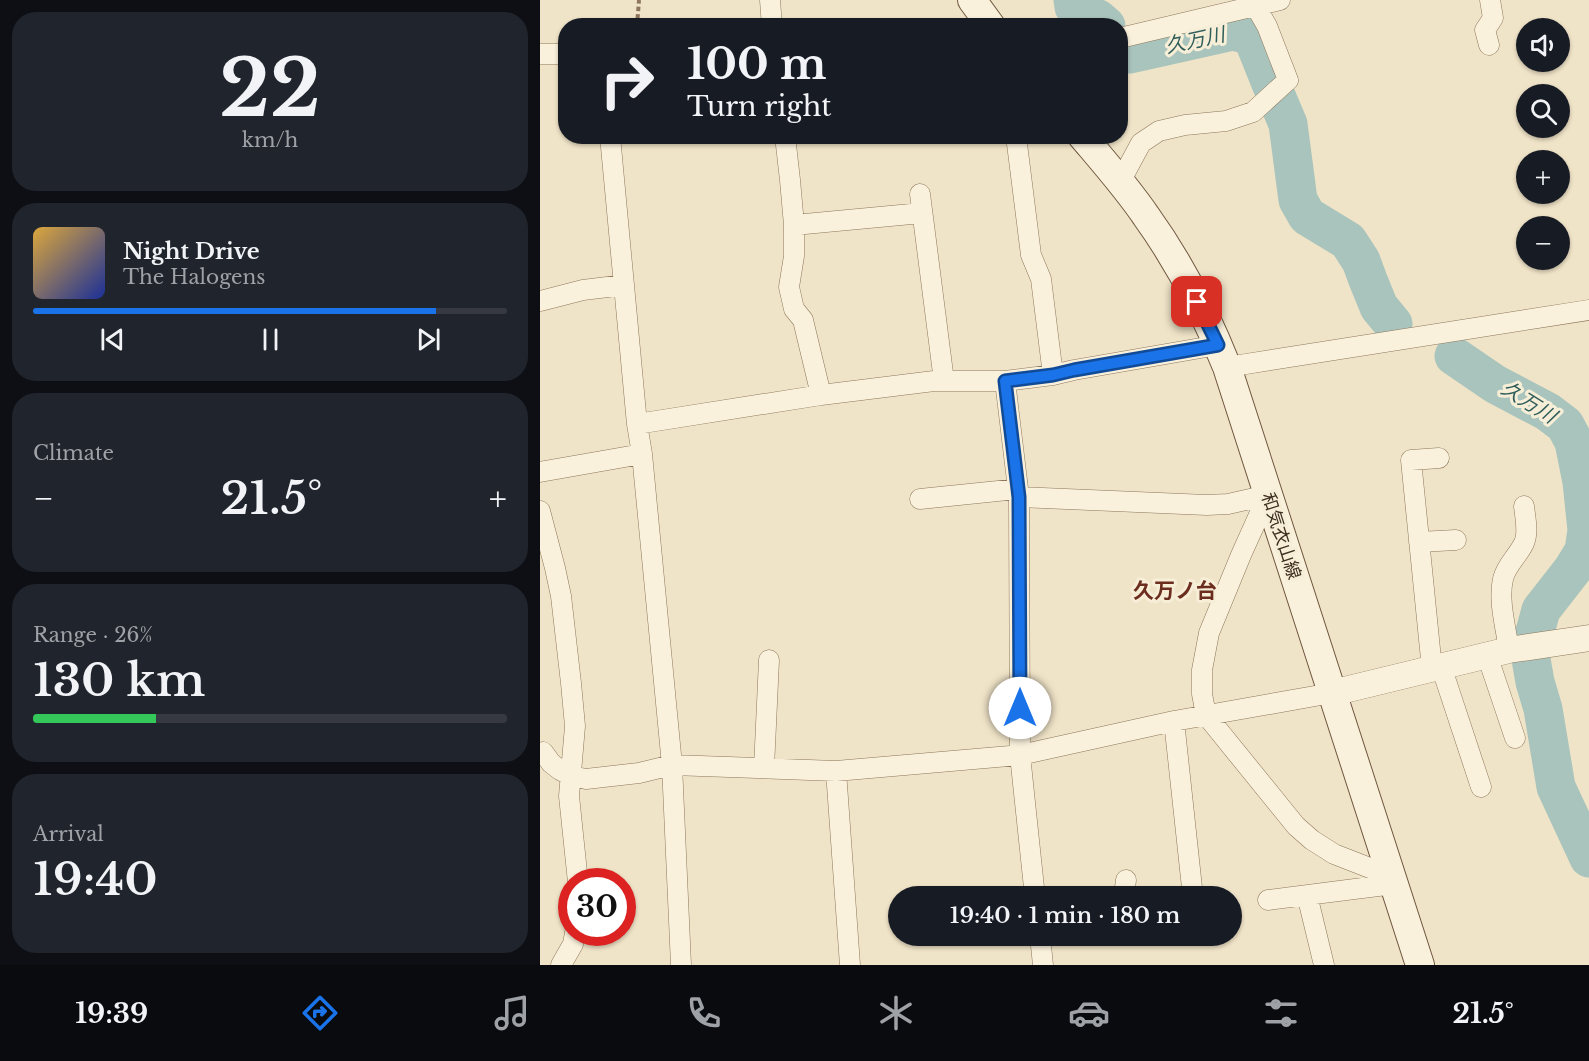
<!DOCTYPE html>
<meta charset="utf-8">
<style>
:root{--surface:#171b24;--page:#20242c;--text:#f1f3f6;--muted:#9ea1a6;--line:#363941;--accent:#1a73e8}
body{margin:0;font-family:"Libre Baskerville","Noto Sans JP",serif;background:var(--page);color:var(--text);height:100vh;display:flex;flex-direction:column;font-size:22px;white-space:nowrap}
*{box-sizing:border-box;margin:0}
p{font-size:20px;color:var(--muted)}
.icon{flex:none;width:33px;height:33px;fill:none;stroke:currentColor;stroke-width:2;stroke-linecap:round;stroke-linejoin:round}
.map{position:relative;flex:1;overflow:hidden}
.sheet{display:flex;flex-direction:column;gap:12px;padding:12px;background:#0d0f14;width:540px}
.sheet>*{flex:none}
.banner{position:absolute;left:18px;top:18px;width:570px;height:126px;border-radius:24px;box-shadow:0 2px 4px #0004;background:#171b24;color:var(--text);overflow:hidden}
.controls{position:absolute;left:976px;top:18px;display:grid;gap:12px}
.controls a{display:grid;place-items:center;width:54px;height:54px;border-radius:50%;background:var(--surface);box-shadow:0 2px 4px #0004;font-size:30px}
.speed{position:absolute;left:18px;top:868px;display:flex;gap:12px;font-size:30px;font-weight:700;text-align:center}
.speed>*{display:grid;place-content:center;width:78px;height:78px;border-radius:50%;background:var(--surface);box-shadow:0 2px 4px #0004;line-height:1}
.speed .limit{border:9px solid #d22;background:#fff;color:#111}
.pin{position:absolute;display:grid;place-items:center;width:51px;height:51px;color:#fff;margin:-26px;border-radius:12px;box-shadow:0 3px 9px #0006}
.me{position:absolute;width:66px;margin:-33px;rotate:0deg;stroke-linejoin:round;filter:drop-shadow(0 0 4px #0008)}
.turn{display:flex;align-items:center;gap:21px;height:126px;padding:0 30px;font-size:27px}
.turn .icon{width:78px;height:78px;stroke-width:2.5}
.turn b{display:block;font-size:42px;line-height:51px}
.big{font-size:45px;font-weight:600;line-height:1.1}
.sheet .card{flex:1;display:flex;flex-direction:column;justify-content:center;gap:9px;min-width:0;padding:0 21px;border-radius:24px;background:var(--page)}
.sheet .dial{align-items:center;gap:0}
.dial b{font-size:78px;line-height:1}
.song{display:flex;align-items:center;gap:18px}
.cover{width:72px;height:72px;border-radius:9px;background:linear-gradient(135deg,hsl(40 70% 55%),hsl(230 70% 35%))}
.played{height:6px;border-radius:3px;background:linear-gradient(90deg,var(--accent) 85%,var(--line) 85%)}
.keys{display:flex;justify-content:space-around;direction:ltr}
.heat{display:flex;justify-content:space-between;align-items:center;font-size:33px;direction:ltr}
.charge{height:9px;border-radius:4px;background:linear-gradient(90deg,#34c759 26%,var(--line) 0)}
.trip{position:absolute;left:348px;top:886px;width:354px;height:60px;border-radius:30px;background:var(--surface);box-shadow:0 2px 4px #0004;font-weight:600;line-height:60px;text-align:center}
.dock{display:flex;height:96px;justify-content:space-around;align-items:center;background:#090b0e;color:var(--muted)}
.dock .icon{width:42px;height:42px}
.dock .current{color:var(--accent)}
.dock b{font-size:27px;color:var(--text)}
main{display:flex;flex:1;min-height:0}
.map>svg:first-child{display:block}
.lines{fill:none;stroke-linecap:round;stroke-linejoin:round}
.river{stroke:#a9c4bc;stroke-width:39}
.minor-casing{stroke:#8d765c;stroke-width:21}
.tertiary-casing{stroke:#8d765c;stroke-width:27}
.secondary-casing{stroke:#6f573f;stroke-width:30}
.path{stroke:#8d765c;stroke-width:4;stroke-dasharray:4.5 3;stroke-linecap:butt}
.minor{stroke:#faf1dc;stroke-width:20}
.tertiary{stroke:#faf1dc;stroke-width:26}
.secondary{stroke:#faf1dc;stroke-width:28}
.route-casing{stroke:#114b97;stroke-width:15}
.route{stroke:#1a73e8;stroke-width:10}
.labels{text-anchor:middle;stroke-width:6;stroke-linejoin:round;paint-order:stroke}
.street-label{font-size:18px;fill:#3d2e20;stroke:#f7eed8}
.water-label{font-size:20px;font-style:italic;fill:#2f5d5a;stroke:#f7eed8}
.quarter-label{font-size:21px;font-weight:bold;fill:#6b2e1e;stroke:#f7eed8}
</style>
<main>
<section class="sheet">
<div class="card dial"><b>22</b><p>km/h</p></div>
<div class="card">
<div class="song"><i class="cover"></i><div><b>Night Drive</b><p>The Halogens</p></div></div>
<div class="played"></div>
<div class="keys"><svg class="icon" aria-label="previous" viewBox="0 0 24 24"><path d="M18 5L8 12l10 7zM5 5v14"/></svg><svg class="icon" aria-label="pause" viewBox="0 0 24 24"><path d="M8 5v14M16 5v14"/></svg><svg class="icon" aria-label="next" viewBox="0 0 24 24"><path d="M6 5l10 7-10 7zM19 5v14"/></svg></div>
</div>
<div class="card"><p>Climate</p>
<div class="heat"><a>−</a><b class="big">21.5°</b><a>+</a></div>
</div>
<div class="card"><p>Range · 26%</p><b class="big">130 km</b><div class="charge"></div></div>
<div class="card"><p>Arrival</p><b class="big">19:40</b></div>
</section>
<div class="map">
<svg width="1049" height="965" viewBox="0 0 1049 965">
<rect width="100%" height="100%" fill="#f0e4c8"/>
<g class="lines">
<path class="river" d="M533,0L534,7L558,19L566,26
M582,48L590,54L693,31L712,36L732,86
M737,98L748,124L758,200L767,216L808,241L821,261L828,280L839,307L853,324
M914,356L955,384L1008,412L1025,425L1034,442L1042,482L1047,530L1044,551L1033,569L1001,610L995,632
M991,659L995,682L1003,709L1016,787L1049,858"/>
<defs>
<path id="minor" d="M230,0L232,26
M580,38L740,0
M949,45L945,30L953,18L950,0
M0,54H26
M70,136L97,424L102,454L132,765L141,965
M245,136L250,180L254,225V256L249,287L254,309L263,320L281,395
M476,136L491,255L501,279L513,375
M580,182L601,143L619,131L645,125L686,121L713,112L748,80L727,26L712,0
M380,194L404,381
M254,225L382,213
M0,301L43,290L84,285
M687,367L1049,310
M465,381L479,497L480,755L495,897
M97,424L281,395L394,381H465L513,375L534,370L678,345
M0,472L102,454
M479,497L667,505L688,504L728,495L701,555L669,633L662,670V694L666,715L756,826L772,840L794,854L835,870L849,869
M380,499L478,489
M0,511L15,568L21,596L31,683L35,726L29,796L38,882
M879,542L916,540
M969,650C966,628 958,601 963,579C966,565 978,556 984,543C989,532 985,517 984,506
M947,655L975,738
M901,666L941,787
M892,669L871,460L899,458
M634,721L653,897
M3,752L11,763L20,770L31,776L46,779L99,773L132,765L296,771L480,755L634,721L792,693
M224,768L229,660
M296,771L310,965
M767,895L784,965
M582,897L584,895L586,880
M728,900L854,884
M500,936L503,965
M21,965L33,944L35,933"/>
<path id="tertiary" d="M792,693L969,650L1049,638"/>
<path id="secondary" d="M432,0L451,26
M542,136C564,162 587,188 606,216C639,262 666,314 687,367L880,965"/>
</defs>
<use href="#minor" class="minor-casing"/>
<use href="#tertiary" class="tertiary-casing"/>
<use href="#secondary" class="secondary-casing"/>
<path class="path" d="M97,26L99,0"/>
<use href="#minor" class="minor"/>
<use href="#tertiary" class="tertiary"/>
<use href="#secondary" class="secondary"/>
</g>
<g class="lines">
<defs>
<path id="route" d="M480,708L479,497L465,381L513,375L534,370L678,345L657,302"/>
</defs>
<use href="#route" class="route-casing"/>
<use href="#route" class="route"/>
</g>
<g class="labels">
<g class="street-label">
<text transform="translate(741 536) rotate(72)" y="6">和気衣山線</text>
</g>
<g class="water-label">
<text transform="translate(655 40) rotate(-12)" y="7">久万川</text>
<text transform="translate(989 402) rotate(32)" y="7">久万川</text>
</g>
<g class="quarter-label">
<text x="635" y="598">久万ノ台</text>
</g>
</g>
</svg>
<div class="controls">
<a><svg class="icon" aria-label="sound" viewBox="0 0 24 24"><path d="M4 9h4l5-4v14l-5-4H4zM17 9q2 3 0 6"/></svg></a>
<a><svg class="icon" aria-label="search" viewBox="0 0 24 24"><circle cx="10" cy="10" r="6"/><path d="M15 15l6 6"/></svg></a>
<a>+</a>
<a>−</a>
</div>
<div class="speed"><div class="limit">30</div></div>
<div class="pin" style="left:657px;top:302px;background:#d93025"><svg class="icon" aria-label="arrive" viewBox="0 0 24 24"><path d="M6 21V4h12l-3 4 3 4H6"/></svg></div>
<svg class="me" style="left:480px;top:708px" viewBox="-20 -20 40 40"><circle r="19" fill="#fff"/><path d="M0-13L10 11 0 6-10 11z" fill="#1a73e8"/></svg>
<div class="trip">19:40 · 1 min · 180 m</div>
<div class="banner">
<div class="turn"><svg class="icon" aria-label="right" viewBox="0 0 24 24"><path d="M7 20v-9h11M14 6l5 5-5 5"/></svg><div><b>100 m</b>Turn right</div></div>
</div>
</div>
</main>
<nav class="dock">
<b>19:39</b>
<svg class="icon current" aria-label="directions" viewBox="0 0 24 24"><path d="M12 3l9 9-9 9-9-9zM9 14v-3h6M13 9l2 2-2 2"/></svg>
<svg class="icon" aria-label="music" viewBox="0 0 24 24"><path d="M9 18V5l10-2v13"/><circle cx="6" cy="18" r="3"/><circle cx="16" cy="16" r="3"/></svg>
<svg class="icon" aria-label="phone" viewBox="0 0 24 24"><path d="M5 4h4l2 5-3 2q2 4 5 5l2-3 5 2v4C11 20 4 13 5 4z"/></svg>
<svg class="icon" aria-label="climate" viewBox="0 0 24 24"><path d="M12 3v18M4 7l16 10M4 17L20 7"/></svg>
<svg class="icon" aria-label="car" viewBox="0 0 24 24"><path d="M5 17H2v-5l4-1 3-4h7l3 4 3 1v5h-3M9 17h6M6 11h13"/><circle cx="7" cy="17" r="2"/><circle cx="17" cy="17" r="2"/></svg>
<svg class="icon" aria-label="filters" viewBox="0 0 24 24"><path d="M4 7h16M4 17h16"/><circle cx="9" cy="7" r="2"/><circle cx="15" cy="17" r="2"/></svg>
<b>21.5°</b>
</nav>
